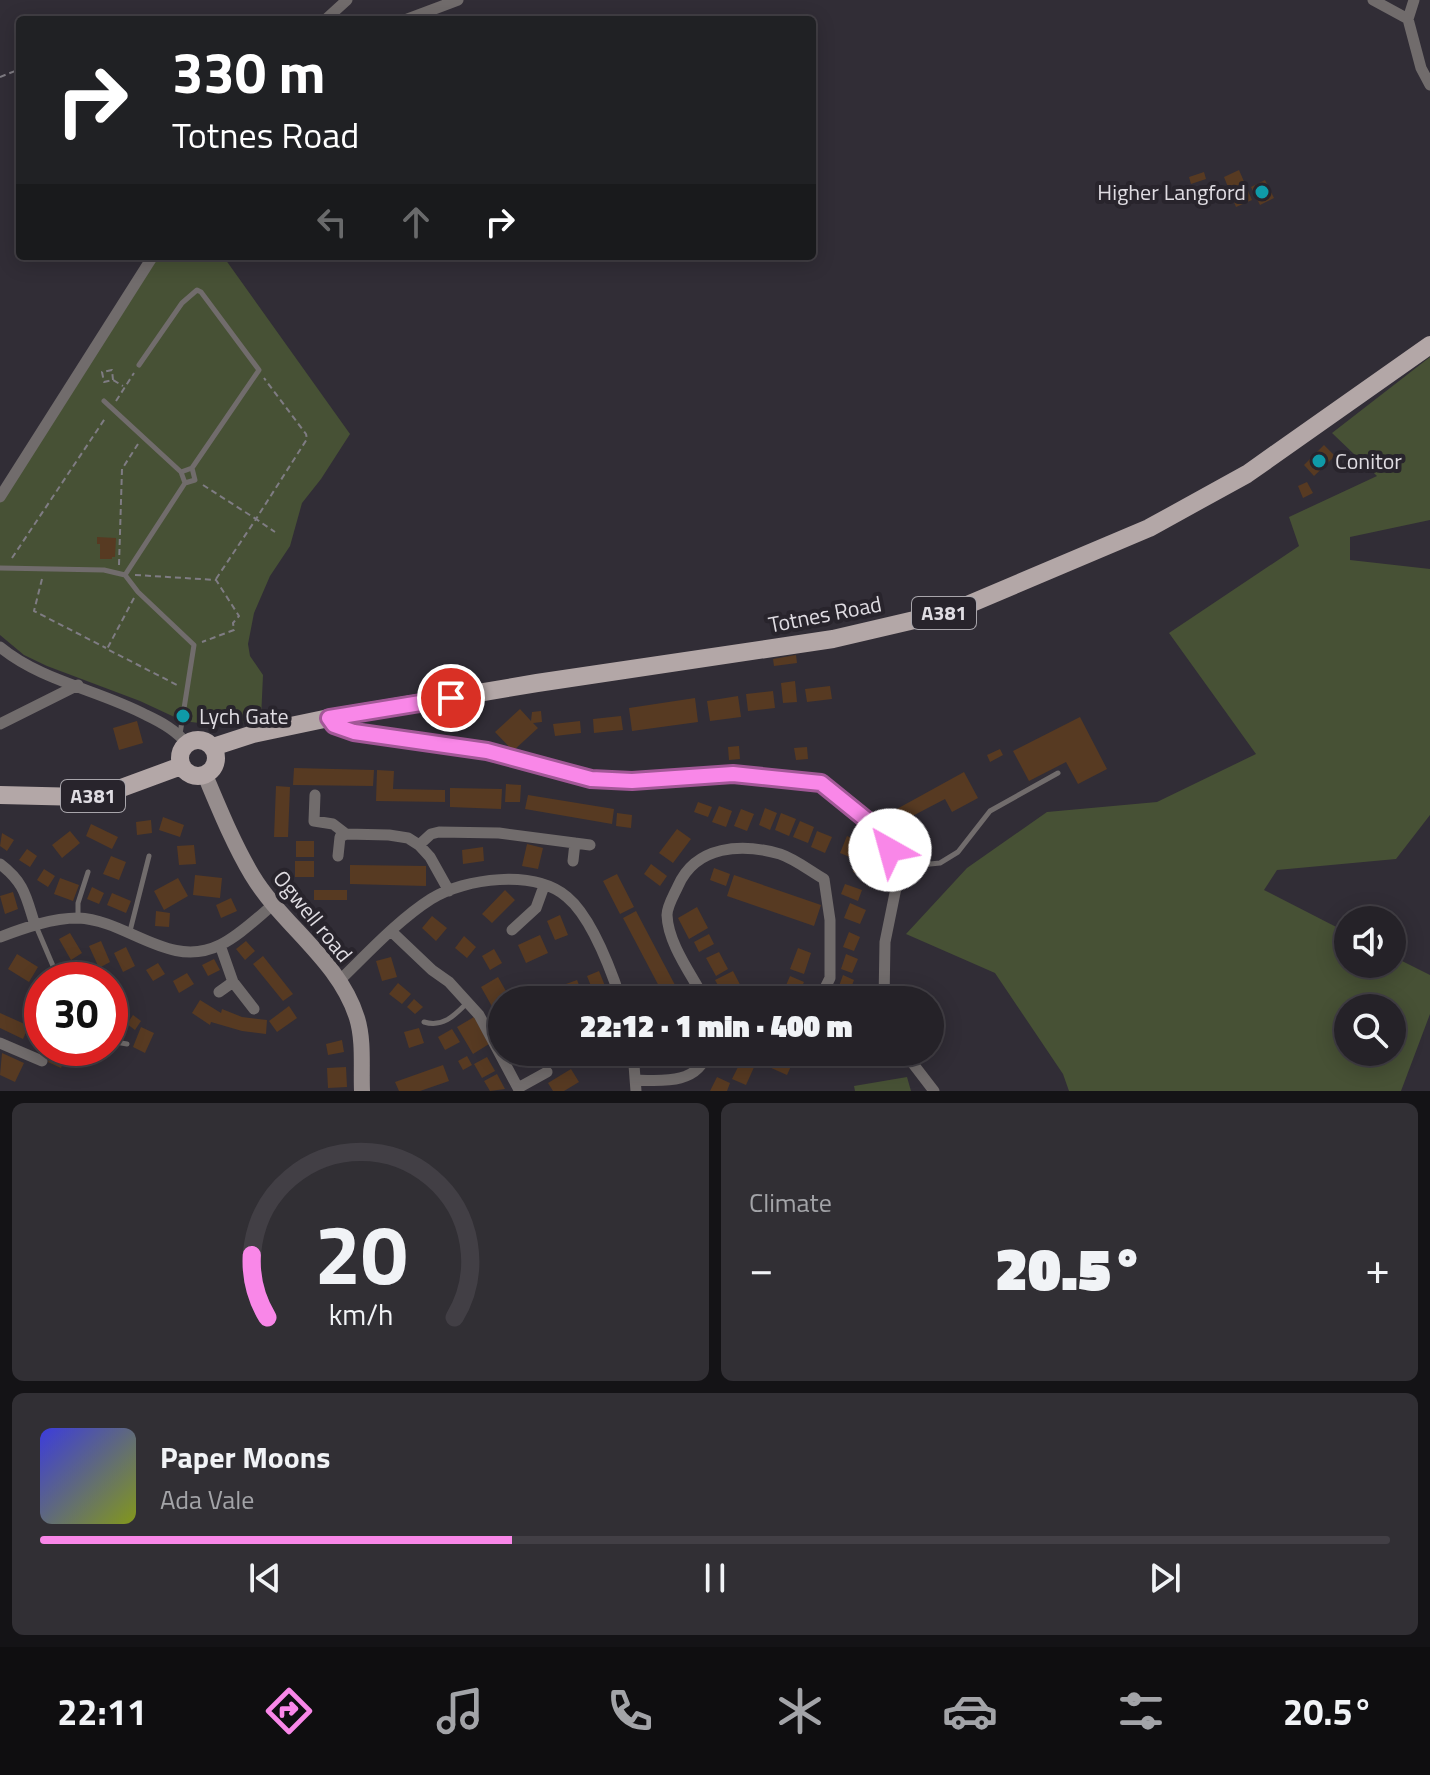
<!DOCTYPE html>
<meta charset="utf-8">
<style>
:root{--surface:#252228;--page:#312f34;--text:#f1f3f6;--muted:#a3a4a8;--line:#423f45;--accent:#f987e8}
body{margin:0;font-family:"Titillium Web",sans-serif;background:var(--page);color:var(--text);height:100vh;display:flex;flex-direction:column;font-size:30px;white-space:nowrap}
*{box-sizing:border-box;margin:0}
p{font-size:26px;color:var(--muted)}
.icon{flex:none;width:44px;height:44px;fill:none;stroke:currentColor;stroke-width:2;stroke-linecap:round;stroke-linejoin:round}
.map{position:relative;height:1091px;overflow:hidden}
.sheet{display:flex;flex-direction:column;gap:12px;padding:12px;background:#141316;flex:1}
.sheet>*{flex:none}
.hud{position:absolute;left:16px;top:16px;width:800px;height:244px;border-radius:8px;box-shadow:0 4px 20px #0003,0 0 0 2px var(--line);background:#202124;color:#fff;overflow:hidden}
.fabs{position:absolute;left:1334px;top:906px;display:grid;gap:16px}
.fabs a{display:grid;place-items:center;width:72px;height:72px;border-radius:50%;background:var(--surface);box-shadow:0 4px 20px #0003,0 0 0 2px var(--line);font-size:40px}
.speed{position:absolute;left:24px;top:962px;display:flex;gap:16px;font-size:40px;font-weight:700;text-align:center}
.speed>*{display:grid;place-content:center;width:104px;height:104px;border-radius:50%;background:var(--surface);box-shadow:0 4px 20px #0003,0 0 0 2px var(--line);line-height:1}
.speed .limit{border:12px solid #d22;background:#fff;color:#111}
.pin{position:absolute;display:grid;place-items:center;width:68px;height:68px;color:#fff;margin:-34px;border:4px solid #fff;border-radius:50%;box-shadow:0 2px 8px #0007}
.me{position:absolute;width:88px;margin:-44px;rotate:322deg;stroke-linejoin:round;filter:drop-shadow(0 0 6px #0008)}
.turn{display:flex;align-items:center;gap:28px;height:168px;padding:0 24px;font-size:36px}
.turn .icon{width:104px;height:104px;stroke-width:2.5}
.turn b{display:block;font-size:56px;line-height:68px}
.lanes{display:flex;align-items:center;height:76px;padding:0 24px;background:#0003;justify-content:center;gap:40px;direction:ltr}
.lanes .off{opacity:.35}
.big{font-size:60px;font-weight:800;line-height:1.1}
.sheet .widget{flex:1;display:flex;flex-direction:column;justify-content:center;gap:12px;min-width:0;padding:0 28px;border-radius:12px;background:var(--page)}
.sheet .dial{align-items:center;gap:0}
.dial svg{height:208px;overflow:visible;fill:none;stroke:var(--line);stroke-width:7;stroke-linecap:round;text-anchor:middle}
.dial text{fill:var(--text);stroke:none}
.song{display:flex;align-items:center;gap:24px}
.cover{width:96px;height:96px;border-radius:12px;background:linear-gradient(135deg,hsl(240 70% 55%),hsl(70 70% 35%))}
.played{height:8px;border-radius:4px;background:linear-gradient(90deg,var(--accent) 35%,var(--line) 35%)}
.keys{display:flex;justify-content:space-around;direction:ltr}
.heat{display:flex;justify-content:space-between;align-items:center;font-size:44px;direction:ltr}
.sheet .tiles{flex:1;display:grid;gap:12px;grid-template-columns:1fr 1fr}
.widget:last-child{grid-column:span 2}
.trip{position:absolute;left:488px;top:986px;width:456px;height:80px;border-radius:40px;background:var(--surface);box-shadow:0 4px 20px #0003,0 0 0 2px var(--line);font-weight:800;line-height:80px;text-align:center}
.menu{display:flex;height:128px;justify-content:space-around;align-items:center;background:#0f0e10;color:var(--muted)}
.menu .icon{width:56px;height:56px}
.menu .active{color:var(--accent)}
.menu b{font-size:36px;color:var(--text)}
.map>svg:first-child{display:block}
.green{fill:#475135;fill-rule:evenodd}
.building{fill:#573a22}
.lines{fill:none;stroke-linecap:round;stroke-linejoin:round}
.path{stroke:#7f7c83;stroke-width:2;stroke-dasharray:6 4;stroke-linecap:butt}
.lane{stroke:#716c6c;stroke-width:5}
.street{stroke:#716c6c;stroke-width:11}
.secondary{stroke:#968d8d;stroke-width:16}
.primary{stroke:#b3a7a7;stroke-width:18}
.route-casing{stroke:#a25897;stroke-width:20}
.route{stroke:#f987e8;stroke-width:14}
.culture-dot{fill:#0f9aa8;stroke:#28242c;stroke-width:3}
.labels{text-anchor:middle;stroke-width:8;stroke-linejoin:round;paint-order:stroke}
.shield{fill:#28242c;stroke:#a8a5ab;stroke-width:2}
.shield-label{font-size:20px;font-weight:bold;fill:#dfdce2}
.poi-label{font-size:22px;fill:#dfdce2;stroke:#28242c;text-anchor:start}
.street-label{font-size:22px;fill:#dfdce2;stroke:#28242c}
</style>
<div class="map">
<svg width="1430" height="1091" viewBox="0 0 1430 1091">
<rect width="100%" height="100%" fill="#312d36"/>
<path class="green" d="M157,256H223L350,434L321,479L302,503L290,546L270,576L254,613L248,644L250,656L263,675L261,719L223,726L183,721L140,701L47,666L24,655L0,635V502Z
M1430,357V520L1350,537V560L1430,569V815L1396,859L1277,870L1264,890L1348,933V964H1392V956L1430,975V1014L1401,1091H1069L1063,1074L995,973L906,934L967,868L1047,812L1157,802L1256,754L1169,633L1299,546L1289,517L1377,476L1332,433ZM1348,1008H1392V1052H1348Z
M907,1077L911,1091H855L854,1086Z"/>
<path class="building" d="M1239,170L1252,200L1236,207L1224,177Z
M1204,172L1206,179L1191,184L1189,177Z
M1265,180L1274,198L1260,205L1251,187Z
M1324,445L1335,456L1314,476L1304,465Z
M1307,482L1313,493L1303,498L1298,486Z
M97,537L116,538L115,557H112V559H100V544H97Z
M796,655L797,663L774,666L773,659Z
M795,681L797,702L783,703L781,683Z
M830,686L832,699L807,702L805,689Z
M773,691L775,708L748,711L746,694Z
M738,696L741,717L710,721L707,701Z
M695,698L698,722L632,731L629,708Z
M520,709L531,721L532,712L541,711L542,722L533,723L538,728L513,751L495,732Z
M621,716L623,730L594,733L593,719Z
M1080,717L1107,769L1078,784L1066,762L1029,781L1013,751Z
M137,721L143,743L119,750L113,728Z
M580,721L581,733L555,736L553,724Z
M739,746L740,759L729,760L728,747Z
M807,747L808,759L796,760L794,748Z
M1000,749L1003,755L990,762L987,755Z
M294,768L374,770L373,786L293,785Z
M377,770L394,771L393,789L445,790V802L376,801Z
M964,772L978,798L952,812L945,799L901,822L895,810Z
M506,784L521,785L520,802H505Z
M276,786L290,787L288,837H274Z
M450,788L502,789L501,809L450,807Z
M528,795L614,809L612,824L525,809Z
M698,802L712,807L708,817L694,812Z
M719,806L732,811L726,827L712,822Z
M765,808L777,813L770,830L759,825Z
M741,809L754,814L747,831L734,826Z
M617,813L632,815L631,828L616,826Z
M781,813L796,819L789,836L775,830Z
M163,817L184,825L180,837L159,830Z
M151,820L152,833L137,835L136,822Z
M800,821L814,827L808,843L793,837Z
M91,824L118,837L112,849L86,836Z
M677,829L691,839L673,863L659,853Z
M70,831L80,843L62,858L52,845Z
M817,831L832,837L825,853L811,847Z
M2,833L14,840L7,851L0,846Z
M847,836L859,841L852,858L840,853Z
M296,841H314V857H296Z
M527,844L543,848L538,869L522,866Z
M194,845L196,864L179,865L177,846Z
M483,847L484,861L463,864L462,850Z
M27,849L37,856L30,867L19,860Z
M111,856L126,862L119,880L103,874Z
M295,861H314V877H295Z
M857,862L875,869L871,879L853,872Z
M651,864L667,876L660,886L644,874Z
M350,865L426,866V886L350,884Z
M714,868L730,874L726,886L710,880Z
M44,869L55,876L48,887L37,880Z
M617,874L634,907L620,914L603,881Z
M195,875L222,878L220,898L193,895Z
M734,875L821,905L814,926L727,896Z
M60,878L79,885L73,901L54,894Z
M178,878L188,896L164,910L154,891Z
M845,884L862,890L858,901L841,894Z
M92,887L104,893L99,904L87,899Z
M314,890H347V900H314Z
M505,890L515,900L492,923L482,914Z
M13,892L18,909L5,914L0,896Z
M112,893L131,901L126,913L107,905Z
M231,898L237,911L221,918L216,905Z
M850,903L866,910L860,924L844,918Z
M697,907L708,928L689,939L678,918Z
M156,911L170,913L169,927L155,926Z
M636,911L675,985L662,992L623,918Z
M560,915L568,935L555,940L547,921Z
M432,916L447,928L436,941L422,928Z
M849,932L860,937L854,951L843,947Z
M70,933L82,953L71,960L59,939Z
M709,934L714,944L699,952L694,942Z
M540,935L548,953L526,963L518,945Z
M464,936L476,947L467,958L455,948Z
M101,941L110,962L99,968L89,946Z
M246,941L255,951L245,960L236,949Z
M126,947L135,966L123,972L114,953Z
M798,948L811,953L804,974L790,969Z
M494,949L502,963L490,970L482,956Z
M719,952L728,969L716,976L706,958Z
M17,954L38,967L29,982L8,969Z
M846,954L858,959L852,973L841,969Z
M263,956L293,994L283,1001L253,964Z
M391,957L397,977L382,981L376,961Z
M214,959L220,970L208,976L202,965Z
M158,963L165,974L153,981L146,970Z
M599,971L607,991L595,996L587,976Z
M733,971L748,1000H726L715,980Z
M187,973L194,984L179,993L173,981Z
M843,975L854,980L849,993L838,989Z
M790,976L804,982L796,1000L781,997Z
M498,977L511,1000H502V1015L498,1017L481,987Z
M577,980L584,997L560,1000L555,988Z
M398,983L411,994L402,1004L389,994Z
M677,989L683,1000H655Z
M414,999L423,1007L415,1014L407,1007Z
M200,1000L221,1013L222,1009L242,1017L267,1020L266,1034L242,1031L211,1022L210,1025L192,1013Z
M289,1006L297,1018L277,1032L269,1021Z
M0,1013L29,1026L23,1039L0,1028Z
M133,1015L141,1021L135,1030L127,1024Z
M474,1017L489,1044L473,1054L457,1027Z
M141,1027L154,1033L145,1053L133,1047Z
M419,1028L424,1043L409,1048L404,1032Z
M452,1029L460,1042L445,1050L438,1037Z
M342,1040L344,1052L328,1055L326,1044Z
M54,1048L69,1052L61,1068L48,1062Z
M520,1052H539L543,1060L529,1068Z
M575,1052H599L600,1061L576,1063Z
M609,1052H622L623,1059L610,1060Z
M797,1052H816L813,1059Z
M2,1053L24,1063L15,1082L0,1075Z
M467,1056L472,1065L463,1070L458,1061Z
M774,1056L792,1064L787,1075L769,1067Z
M487,1057L495,1071L482,1078L474,1064Z
M742,1059L755,1065L746,1085L732,1079Z
M443,1065L449,1081L420,1091H399L395,1082Z
M346,1067L347,1087L328,1088L327,1068Z
M571,1069L579,1082L564,1091H553L548,1083Z
M497,1074L505,1089L490,1091L484,1081Z
M717,1077L730,1083L727,1091H710Z"/>
<g class="lines">
<path class="path" d="M0,77L20,69
M113,380L112,370L102,372L104,382L113,380L123,386
M116,401L134,373
M203,485L256,519L307,439L306,434L264,378
M12,558L106,417
M119,565L122,469L138,444
M135,575L216,580L239,616L233,623L234,630L202,642
M42,579L34,611L106,648
M216,579L256,519L275,532
M134,598L107,649L179,686"/>
<path class="lane" d="M139,365L182,303L197,290L201,292L259,370L192,468
M104,401L181,472
M0,568L104,570L125,575L185,483L195,480L192,468L181,472L185,483
M125,575L138,592L194,645L180,734
M897,864L910,866L940,863L958,852L990,811L1058,773
M78,917V903L88,872
M36,926L59,980
M130,931L149,856
M424,1022C443,1028 455,1015 467,1003
M110,1041L127,1044"/>
<path class="street" d="M1373,0L1408,19L1421,68L1430,85
M1408,19L1414,0
M325,20L347,0
M405,20L458,0
M0,497L153,256
M0,647C41,681 99,690 146,715C161,722 176,730 186,743
M329,718L334,725L354,732L487,751L591,779L632,781L733,774L821,783L879,830L896,863V888L885,942L884,1000
M0,724L78,685
M315,795L314,821L333,824L346,834L389,835L408,838L419,845
M338,856L340,837L346,834
M573,861L575,843
M0,864C25,883 26,897 35,925
M449,891L430,857L419,845L431,834L439,832L499,833L590,845
M512,930L536,908L544,886
M392,932L432,970L449,982L479,1015L518,1088L547,1072
M0,937C24,928 52,918 78,918C128,920 169,970 220,945C239,936 258,917 274,904
M220,945L233,982L254,1009
M339,981C367,954 398,920 431,899C465,878 534,869 567,897C591,917 611,970 621,1000
M219,992L233,982
M705,1000C692,975 668,944 667,915C667,906 674,895 678,886C696,845 742,843 780,854C795,859 810,871 824,879L830,920V978L819,1000
M0,1043L42,1061
M633,1052L636,1091
M904,1052L934,1091
M637,1080C663,1081 699,1084 707,1052"/>
<path class="secondary" d="M205,775C219,808 233,843 252,875C282,925 339,960 357,1018C364,1041 361,1067 362,1091"/>
<path class="primary" d="M180 758a18 18 0 1 1 36 0a18 18 0 1 1-36 0Z
M213,747L253,734L329,718L537,683L833,639L953,611L1149,528L1247,474L1430,345
M0,795L83,797L105,794L181,766"/>
</g>
<g class="lines">
<defs>
<path id="route" d="M451,698L329,718L334,725L354,732L487,751L591,779L632,781L733,774L821,783L879,830L890,850"/>
</defs>
<use href="#route" class="route-casing"/>
<use href="#route" class="route"/>
</g>
<g class="culture-dot">
<circle cx="1262" cy="192" r="8"/>
<circle cx="1319" cy="461" r="8"/>
<circle cx="183" cy="716" r="8"/>
</g>
<g class="labels">
<g class="shield">
<rect x="912" y="597" width="64" height="32" rx="6"/>
<rect x="61" y="780" width="64" height="32" rx="6"/>
</g>
<g class="shield-label">
<text x="944" y="620">A381</text>
<text x="93" y="803">A381</text>
</g>
<g class="poi-label">
<text x="1246" y="200" text-anchor="end">Higher Langford</text>
<text x="1335" y="469">Conitor</text>
<text x="199" y="724">Lych Gate</text>
</g>
<g class="street-label">
<text transform="translate(825 614) rotate(-11)" y="8">Totnes Road</text>
<text transform="translate(313 916) rotate(51)" y="8">Ogwell road</text>
</g>
</g>
</svg>
<div class="fabs">
<a><svg class="icon" aria-label="sound" viewBox="0 0 24 24"><path d="M4 9h4l5-4v14l-5-4H4zM17 9q2 3 0 6"/></svg></a>
<a><svg class="icon" aria-label="search" viewBox="0 0 24 24"><circle cx="10" cy="10" r="6"/><path d="M15 15l6 6"/></svg></a>
</div>
<div class="speed"><div class="limit">30</div></div>
<div class="pin" style="left:451px;top:698px;background:#d93025"><svg class="icon" aria-label="arrive" viewBox="0 0 24 24"><path d="M6 21V4h12l-3 4 3 4H6"/></svg></div>
<svg class="me" style="left:890px;top:850px" viewBox="-20 -20 40 40"><circle r="19" fill="#fff"/><path d="M0-13L10 11 0 6-10 11z" fill="#f987e8"/></svg>
<div class="trip">22:12 · 1 min · 400 m</div>
<div class="hud">
<div class="turn"><svg class="icon" aria-label="right" viewBox="0 0 24 24"><path d="M7 20v-9h11M14 6l5 5-5 5"/></svg><div><b>330 m</b>Totnes Road</div></div>
<div class="lanes"><svg class="icon off" aria-label="left" viewBox="0 0 24 24"><path d="M17 20v-9H6M10 6l-5 5 5 5"/></svg><svg class="icon off" aria-label="ahead" viewBox="0 0 24 24"><path d="M12 20V5M6 11l6-6 6 6"/></svg><svg class="icon" aria-label="right" viewBox="0 0 24 24"><path d="M7 20v-9h11M14 6l5 5-5 5"/></svg></div>
</div>
</div>
<section class="sheet">
<div class="tiles">
<div class="widget dial"><svg viewBox="0 0 100 80">
<path d="M14 69A42 42 0 1 1 86 69"/>
<path d="M14 69A42 42 0 0 1 8 45" stroke="#f987e8"/>
<text x="50" y="56" font-size="32" font-weight="700">20</text>
<text x="50" y="72" font-size="11">km/h</text>
</svg></div>
<div class="widget"><p>Climate</p>
<div class="heat"><a>−</a><b class="big">20.5°</b><a>+</a></div>
</div>
<div class="widget">
<div class="song"><i class="cover"></i><div><b>Paper Moons</b><p>Ada Vale</p></div></div>
<div class="played"></div>
<div class="keys"><svg class="icon" aria-label="previous" viewBox="0 0 24 24"><path d="M18 5L8 12l10 7zM5 5v14"/></svg><svg class="icon" aria-label="pause" viewBox="0 0 24 24"><path d="M8 5v14M16 5v14"/></svg><svg class="icon" aria-label="next" viewBox="0 0 24 24"><path d="M6 5l10 7-10 7zM19 5v14"/></svg></div>
</div>
</div>
</section>
<nav class="menu">
<b>22:11</b>
<svg class="icon active" aria-label="directions" viewBox="0 0 24 24"><path d="M12 3l9 9-9 9-9-9zM9 14v-3h6M13 9l2 2-2 2"/></svg>
<svg class="icon" aria-label="music" viewBox="0 0 24 24"><path d="M9 18V5l10-2v13"/><circle cx="6" cy="18" r="3"/><circle cx="16" cy="16" r="3"/></svg>
<svg class="icon" aria-label="phone" viewBox="0 0 24 24"><path d="M5 4h4l2 5-3 2q2 4 5 5l2-3 5 2v4C11 20 4 13 5 4z"/></svg>
<svg class="icon" aria-label="climate" viewBox="0 0 24 24"><path d="M12 3v18M4 7l16 10M4 17L20 7"/></svg>
<svg class="icon" aria-label="car" viewBox="0 0 24 24"><path d="M5 17H2v-5l4-1 3-4h7l3 4 3 1v5h-3M9 17h6M6 11h13"/><circle cx="7" cy="17" r="2"/><circle cx="17" cy="17" r="2"/></svg>
<svg class="icon" aria-label="filters" viewBox="0 0 24 24"><path d="M4 7h16M4 17h16"/><circle cx="9" cy="7" r="2"/><circle cx="15" cy="17" r="2"/></svg>
<b>20.5°</b>
</nav>
